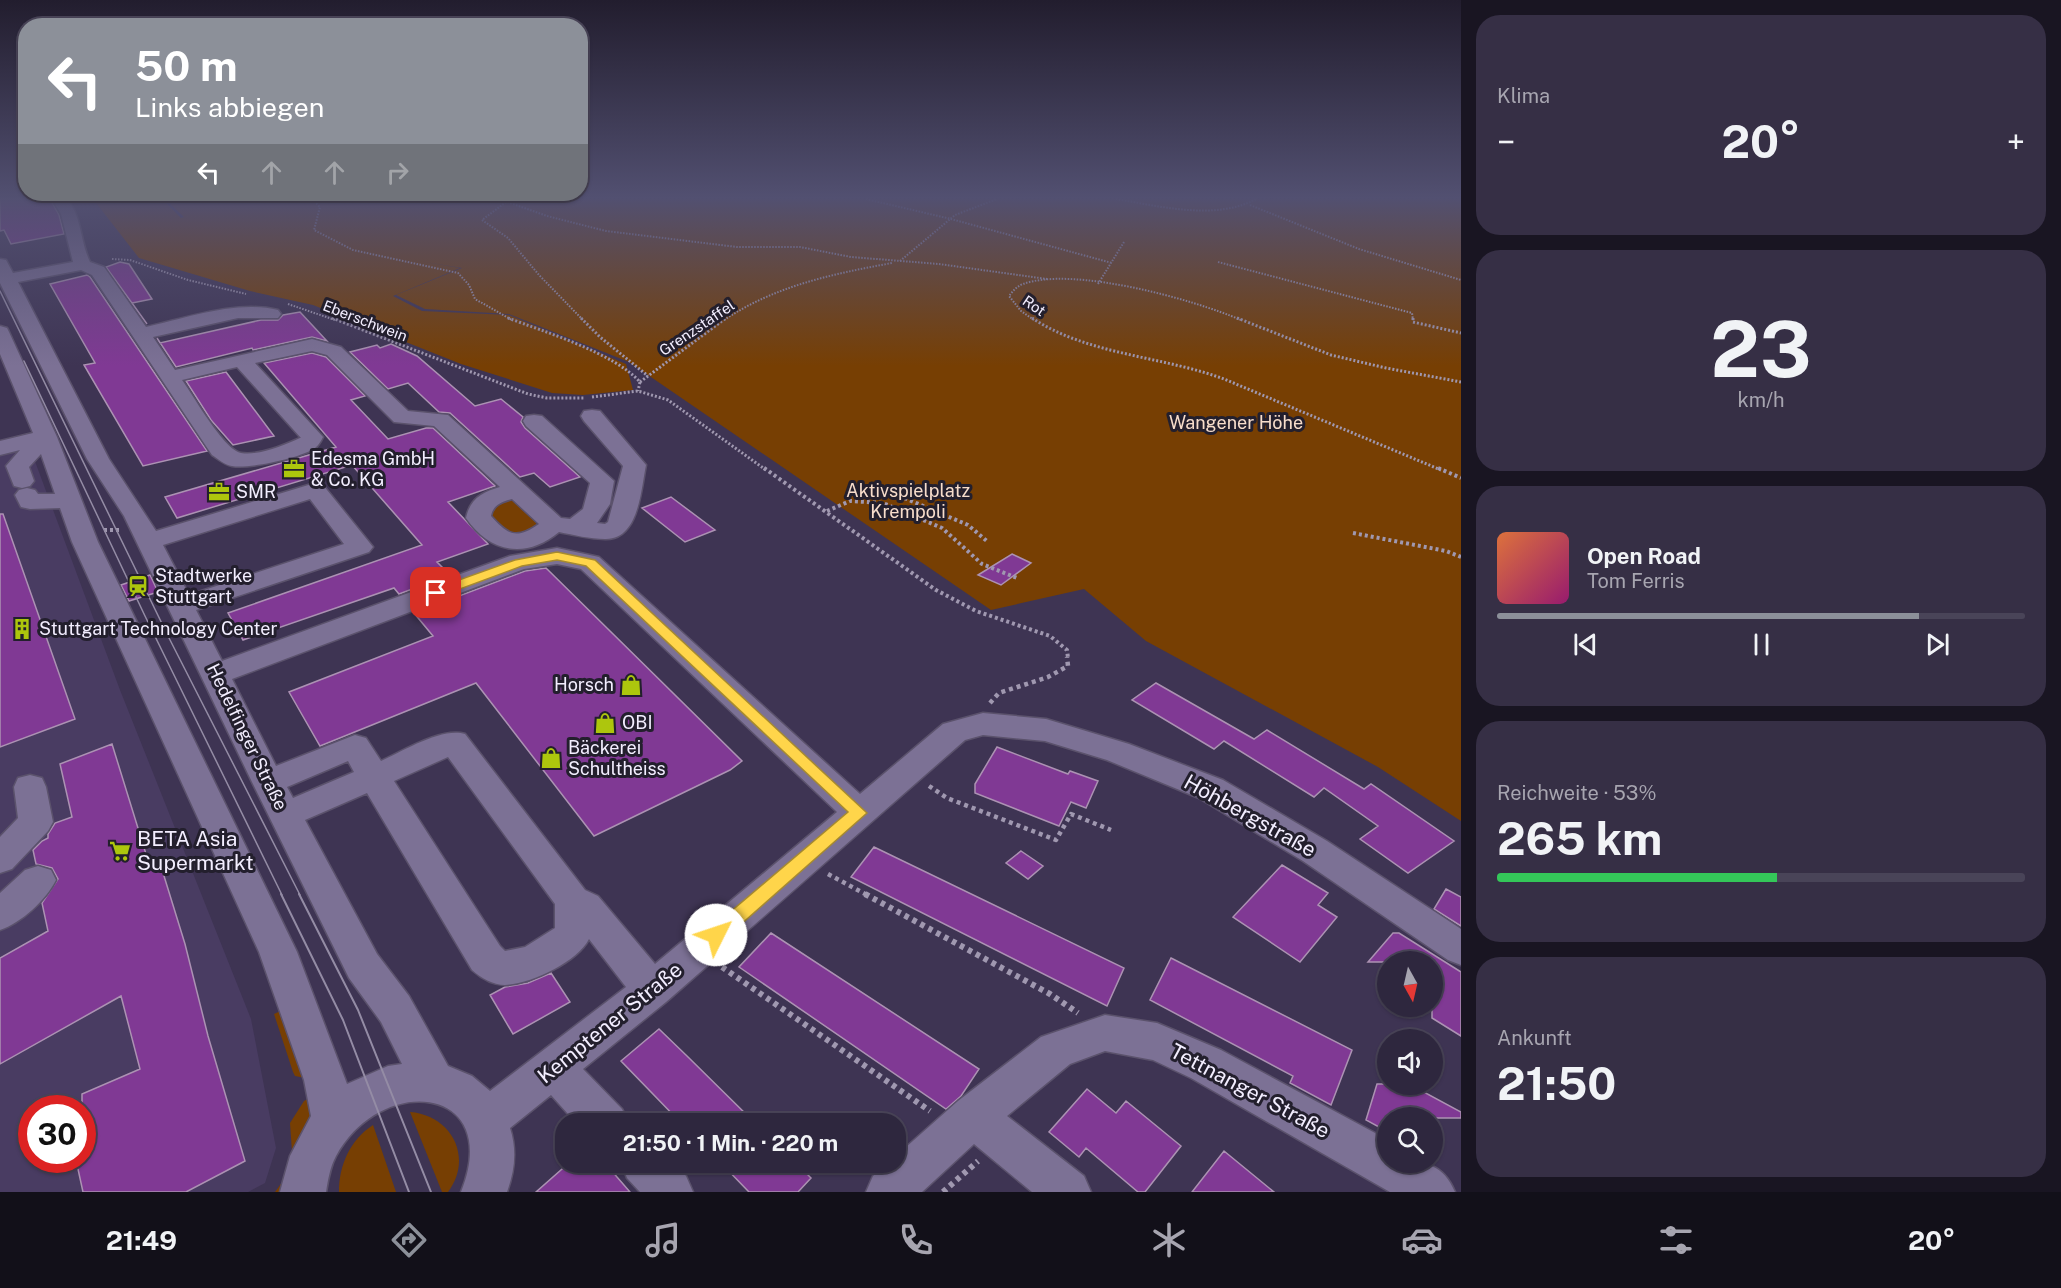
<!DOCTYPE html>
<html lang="de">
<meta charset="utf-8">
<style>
:root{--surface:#2e273e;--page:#362f45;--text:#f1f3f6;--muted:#a7a5b0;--line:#494458;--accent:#8c9099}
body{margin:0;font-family:"Public Sans",sans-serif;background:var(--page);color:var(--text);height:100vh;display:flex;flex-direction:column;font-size:22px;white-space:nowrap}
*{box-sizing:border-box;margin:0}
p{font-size:20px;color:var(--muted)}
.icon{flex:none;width:33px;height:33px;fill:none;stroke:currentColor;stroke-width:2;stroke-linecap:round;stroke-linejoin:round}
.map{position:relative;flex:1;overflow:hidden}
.panel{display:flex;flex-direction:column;gap:15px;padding:15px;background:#191522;width:600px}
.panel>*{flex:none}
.hud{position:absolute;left:18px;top:18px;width:570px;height:183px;border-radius:24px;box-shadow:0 2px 4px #0004,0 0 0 2px var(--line);background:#8c9099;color:#fff;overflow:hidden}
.needle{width:39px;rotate:172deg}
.controls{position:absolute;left:1377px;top:951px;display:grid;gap:12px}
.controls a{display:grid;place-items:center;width:66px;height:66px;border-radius:50%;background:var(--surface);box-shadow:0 2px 4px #0004,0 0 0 2px var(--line);font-size:30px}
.speed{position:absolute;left:18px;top:1095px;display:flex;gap:12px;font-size:30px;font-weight:700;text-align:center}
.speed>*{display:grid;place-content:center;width:78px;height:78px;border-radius:50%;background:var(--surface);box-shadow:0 2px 4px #0004,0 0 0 2px var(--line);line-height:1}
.speed .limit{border:9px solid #d22;background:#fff;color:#111}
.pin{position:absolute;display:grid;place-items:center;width:51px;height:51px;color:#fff;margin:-26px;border-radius:12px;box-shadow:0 3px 9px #0006}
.me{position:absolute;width:66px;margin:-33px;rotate:49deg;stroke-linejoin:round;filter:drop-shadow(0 0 4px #0008)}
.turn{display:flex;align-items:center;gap:21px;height:126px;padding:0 18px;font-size:27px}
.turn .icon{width:78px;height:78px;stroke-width:2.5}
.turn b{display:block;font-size:42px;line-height:51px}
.lanes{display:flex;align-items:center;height:57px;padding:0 18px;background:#0003;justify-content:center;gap:30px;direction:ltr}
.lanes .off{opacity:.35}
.big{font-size:45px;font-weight:700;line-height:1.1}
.panel .tile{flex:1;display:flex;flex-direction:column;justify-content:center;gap:9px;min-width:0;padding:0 21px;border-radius:24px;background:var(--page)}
.panel .dial{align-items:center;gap:0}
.dial b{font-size:78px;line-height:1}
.song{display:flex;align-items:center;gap:18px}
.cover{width:72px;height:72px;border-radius:9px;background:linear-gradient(135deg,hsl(20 70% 55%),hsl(320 70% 35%))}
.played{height:6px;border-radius:3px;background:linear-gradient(90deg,var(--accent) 80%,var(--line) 80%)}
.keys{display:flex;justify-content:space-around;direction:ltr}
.heat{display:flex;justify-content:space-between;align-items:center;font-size:33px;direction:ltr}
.charge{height:9px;border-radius:4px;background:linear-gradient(90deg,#34c759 53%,var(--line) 0)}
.trip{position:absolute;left:555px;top:1113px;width:351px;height:60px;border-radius:24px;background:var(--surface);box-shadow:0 2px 4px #0004,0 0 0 2px var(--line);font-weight:700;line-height:60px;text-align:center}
.menu{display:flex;height:96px;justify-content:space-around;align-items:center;background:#121019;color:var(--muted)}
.menu .icon{width:42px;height:42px}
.menu .current{color:var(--accent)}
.menu b{font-size:27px;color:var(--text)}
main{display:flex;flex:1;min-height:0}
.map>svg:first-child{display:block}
.built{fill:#493c62;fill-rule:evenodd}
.green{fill:#773f03}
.building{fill:#803994;stroke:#ac92b3;stroke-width:1.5}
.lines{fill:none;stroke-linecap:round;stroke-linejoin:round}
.minor-casing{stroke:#5b526c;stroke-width:3}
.path-far4{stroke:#a098b0;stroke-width:2;stroke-dasharray:1.5 1.5;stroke-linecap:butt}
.path-far3{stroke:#a098b0;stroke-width:3;stroke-dasharray:2 2;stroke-linecap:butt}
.path-far2{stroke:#a098b0;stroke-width:4;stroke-dasharray:3 3;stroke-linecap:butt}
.path-far1{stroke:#a098b0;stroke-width:4.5;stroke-dasharray:4 4;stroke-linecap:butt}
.path{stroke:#a098b0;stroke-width:6;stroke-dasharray:4.5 4.5;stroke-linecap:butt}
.minor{fill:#7c7195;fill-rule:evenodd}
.tram-far1{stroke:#948ca5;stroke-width:1.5}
.tram{stroke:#948ca5;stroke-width:2}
.route{fill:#ffd54a;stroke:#a68a30;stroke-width:1.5}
.labels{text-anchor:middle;stroke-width:6;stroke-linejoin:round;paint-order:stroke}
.far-street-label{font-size:15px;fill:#f3eeff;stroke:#231f2d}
.park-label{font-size:18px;fill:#f7ddcb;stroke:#231f2d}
.poi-label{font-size:18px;fill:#f3eeff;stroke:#231f2d;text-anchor:start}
.street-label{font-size:18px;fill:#f3eeff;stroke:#231f2d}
.near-street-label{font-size:21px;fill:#f3eeff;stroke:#231f2d}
.near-poi-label{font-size:21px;fill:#f3eeff;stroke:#231f2d;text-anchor:start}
</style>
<main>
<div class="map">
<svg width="1461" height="1192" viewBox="0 0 1461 1192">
<rect width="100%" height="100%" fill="#3e3453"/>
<path class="built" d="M9,452H26L33,456L120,690L251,1019L276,1148L265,1183L248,1192H0V455ZM32,1108H82V1160H32Z"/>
<path class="green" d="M93,199H162L181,218L184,217L165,199H1461V821L1378,767L1146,641L1084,589L991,610L629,362L509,314L425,309L396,295L462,268L419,261L460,268L393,296L422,311L509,315L626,364L633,390L583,395L552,393L461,364L313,305L250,291L139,258Z
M502,501H516L537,521L534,530L513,535L489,519V510Z
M287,1008L305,1078L295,1076L293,1072L274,1014Z
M316,1094L314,1123L283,1192H275L288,1174L292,1152L290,1123L304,1101Z
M410,1112C451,1115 474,1157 448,1192H442Z
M373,1125L396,1192H339C339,1165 350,1140 373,1125Z"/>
<path class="building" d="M0,199H50L59,215L64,234L11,244L4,230L0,231Z
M120,262L129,264L152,299L132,303L147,324L106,267Z
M87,275L90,277L207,451L143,466L84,365L95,363L50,284Z
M300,312L327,341L312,337L253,350L252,348L176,367L157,338L160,343L261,320H278L283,315Z
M391,344L417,356L475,406L501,399L523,417L521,422L525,428L580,477L550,487L534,473L520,477L450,413L439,412L408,383L388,389L350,352L377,345L380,348Z
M312,353L326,357L365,396L351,400L388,439L426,428H433L495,486L448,502L488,544L437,562L450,575L399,594L394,588L243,640L228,613L422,545L352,465L177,518L165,497L336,447L264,363Z
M226,372L274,436L233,445L211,420L186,381Z
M671,497L715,530L685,542L642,508Z
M0,514H3L75,719L0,747Z
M1012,554L1031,563L1001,585L978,575Z
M546,568L742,761L730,770L594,836L476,683L320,746L289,692L433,636L414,613L525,571Z
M150,575L158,592L129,601L121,585Z
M1156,683L1254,739L1267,730L1364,789L1371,784L1454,841L1408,873L1360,839L1378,826L1324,788L1314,797L1224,741L1214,749L1132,700Z
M112,744L150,867L160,863L185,944L208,1036L245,1161L186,1192H83L76,1160H82V1094L140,1069L121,996L0,1064V958L48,931L42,903L58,879L52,868L36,864L33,850L42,841L48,838V834L55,823L72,817L60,764Z
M997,747L1068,774L1070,771L1098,781L1086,808L1071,802L1059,826L975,793V784Z
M874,847L1124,968L1107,1006L851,877Z
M1021,851L1043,866L1028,879L1006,863Z
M1282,865L1328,893L1318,905L1337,917L1300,962L1233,917Z
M1446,889L1461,897V926L1434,909Z
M771,933L979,1069L961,1096L946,1109L739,967Z
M1393,933H1399L1461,972V1036L1432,1018V962H1368Z
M1171,958L1352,1050L1331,1105L1290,1083L1293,1076L1150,1000Z
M551,973L570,1002L513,1034L490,995L505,987L528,983Z
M659,1029L687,1056L756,1124H682L621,1061Z
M1377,1084H1409L1461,1112V1118H1388V1132L1366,1120Z
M1087,1089L1116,1113L1126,1101L1181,1146L1145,1192H1138L1086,1148L1079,1157L1049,1132Z
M1224,1151L1274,1192H1192Z
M570,1162H604L630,1192H536Z
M720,1162H795L811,1178L798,1192H749Z"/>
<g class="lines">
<defs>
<path id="minor" d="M52,199H67C82,217 80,241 90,262L104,267L146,327C187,318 236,300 278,310L281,314L278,318H238L153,337L175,370L312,339L341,347L408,411L448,415L561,518L570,519L583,509L590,483L526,426L523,421L526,416L534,415L542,416L614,481L610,504L597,523L605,524L608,522L623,466L584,421L581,416L584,411L592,410L600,411L646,465C641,489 639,540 605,539C590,539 574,535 559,532C525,560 489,552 466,518C470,499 482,492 500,487L434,426L394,422L327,355L312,351L255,363L323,437C321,441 318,446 315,448C301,458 249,469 232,466C225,465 218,459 212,455L92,275L81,270L18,282L109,459L156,531L315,483L323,485L373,547L369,552L196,610L222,661L510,556L557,548L599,557L860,794L943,724L983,713L1046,719L1129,744L1223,780L1327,841L1461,929V965L1448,960L1303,861L1199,798L1107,760L1045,741L983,735L965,740L666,1002L583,1069L622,1109L629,1124H577L551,1095L510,1128C517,1150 515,1170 507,1192H461C504,1085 381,1073 336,1156C330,1167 328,1180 326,1192H280L290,1156L311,1116L304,1080L259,952L72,542L60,508L30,509L21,507L15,495L19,490L27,488L35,490L38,494H55L41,454L29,467L34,481L30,486L22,488L14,486L6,466L20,450L0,455V441L33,433L0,354V326L7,328L9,332L57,437L98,542L297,952L347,1084L388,1066L402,1064L381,1022L349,978L252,782L124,516L87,459L0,283V259L6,260L13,273L73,262L61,214ZM237,367L301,438H300C284,445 259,456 241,453C224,450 193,395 182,380ZM310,499L344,544L189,595L163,545ZM512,499L539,524C516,540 508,535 491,516C493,505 501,502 512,499ZM557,564L581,569L837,812L655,964L598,896L585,890L465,734C442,727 403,751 381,761L366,738L355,735L276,766L232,679L524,569ZM448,757L555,904V928L525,947L505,951L500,946L394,781ZM348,761L354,772L293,798L287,787ZM367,793L472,970C481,978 493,985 505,985C531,984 577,962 589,939L626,987L490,1091L472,1076L448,1066L409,996L377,954L305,820Z
M30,775L42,778L46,787L53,822L48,831L12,869L0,873V837L18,818L14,787L18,778Z
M38,866L51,870L56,880C46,900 21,923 0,930V893L25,870Z
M1105,1015L1157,1023L1221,1050L1388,1140V1162C1419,1162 1441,1159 1455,1192H1390L1191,1078L1153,1060L1105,1051L1070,1064L1007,1116L1084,1176L1091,1192H1032L974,1144L922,1192H866L873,1176L888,1162H896V1156L958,1101L1041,1037Z
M621,1162H674L686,1176L693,1192H640L627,1178Z"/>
</defs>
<use href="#minor" class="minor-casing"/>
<path class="path-far4" d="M312,199L320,207L314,230L353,250L458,273L469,285L475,299L512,320
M499,199L547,216L606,231L737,247H800L851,257L939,264L1047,279
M866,199L951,219L1112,263
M1116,199C1159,206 1216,221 1256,199
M506,202L482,220L508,238L539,275L583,320
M1250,205L1359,249L1461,280
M112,259L130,260L188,280L246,294
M900,261L955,215L997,199
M1218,262L1412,313L1413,320
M1098,284L1124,242
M288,304L335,320
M724,320C775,286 832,274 892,263
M1034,320L1021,311L1009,296C1013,291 1017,286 1023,284C1073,266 1192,299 1241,320"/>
<path class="path-far3" d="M332,318L528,394L547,398H585
M508,318C545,332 614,353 640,382L638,391
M581,318L600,337L648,376
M1032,318C1088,355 1162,356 1224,379L1441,470
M1237,318L1331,355L1386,368L1461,382
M1413,318V322L1461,333
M640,382L726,318
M592,397L638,391L668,400L766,470"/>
<path class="path-far2" d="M764,468L936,590L976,611L1050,636L1067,650L1068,658
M1438,468L1461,478
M854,485L872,501
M888,491L968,525L988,542
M827,511L850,501L883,503L942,528L982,564L1017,578
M104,530H120
M1353,533L1446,551L1461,557
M155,636H171"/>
<path class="path-far1" d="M990,703L999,693L1048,677L1068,666L1067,657
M929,786L947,798L1056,840L1071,814L1111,830
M828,874L867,895"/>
<path class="path" d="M865,894L1050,994L1078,1013
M722,967L930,1111
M943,1192L978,1161"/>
<use href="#minor" class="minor"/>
<path class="tram-far1" d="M0,291L168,636L300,895
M24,361L145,616L282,895"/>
<path class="tram" d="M281,894L343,1020L409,1192
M299,894L358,1010L431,1192"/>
</g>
<linearGradient id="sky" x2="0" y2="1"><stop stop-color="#221d2e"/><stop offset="0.54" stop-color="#525071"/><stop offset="1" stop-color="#525071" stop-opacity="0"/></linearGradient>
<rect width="1461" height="366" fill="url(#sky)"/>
<path class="route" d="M557,552L595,560L867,813L722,941L716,943L709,941L706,935L709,930L848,812L586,566L557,560L522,566L441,596H431L429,593L431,590L515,560Z"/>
<defs>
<symbol id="office-bare" viewBox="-9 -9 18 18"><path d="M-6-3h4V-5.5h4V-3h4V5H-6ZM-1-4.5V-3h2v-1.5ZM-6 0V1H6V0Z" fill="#adc60d" stroke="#231f2d" stroke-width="2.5" paint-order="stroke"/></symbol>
<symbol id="station-bare" viewBox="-9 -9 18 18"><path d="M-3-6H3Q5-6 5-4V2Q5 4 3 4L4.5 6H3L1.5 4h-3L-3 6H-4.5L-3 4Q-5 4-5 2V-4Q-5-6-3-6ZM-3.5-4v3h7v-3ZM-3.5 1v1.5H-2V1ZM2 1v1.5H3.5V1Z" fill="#adc60d" stroke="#231f2d" stroke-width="2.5" paint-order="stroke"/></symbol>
<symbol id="building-bare" viewBox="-9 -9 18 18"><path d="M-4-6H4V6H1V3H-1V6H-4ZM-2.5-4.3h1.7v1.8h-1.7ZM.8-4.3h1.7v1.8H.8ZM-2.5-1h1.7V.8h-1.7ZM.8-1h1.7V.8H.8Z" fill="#adc60d" stroke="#231f2d" stroke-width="2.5" paint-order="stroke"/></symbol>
<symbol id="shop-bare" viewBox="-9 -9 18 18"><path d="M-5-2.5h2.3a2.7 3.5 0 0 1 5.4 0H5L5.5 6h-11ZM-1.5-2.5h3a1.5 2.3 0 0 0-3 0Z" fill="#adc60d" stroke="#231f2d" stroke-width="2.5" paint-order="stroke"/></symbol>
<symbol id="supermarket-bare" viewBox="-9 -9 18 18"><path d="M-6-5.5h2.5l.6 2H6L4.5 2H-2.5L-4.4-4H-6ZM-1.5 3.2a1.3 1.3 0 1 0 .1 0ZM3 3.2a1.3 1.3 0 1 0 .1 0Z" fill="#adc60d" stroke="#231f2d" stroke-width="2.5" paint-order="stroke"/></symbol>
</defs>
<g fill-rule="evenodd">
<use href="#office-bare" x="279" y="454" width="30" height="30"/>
<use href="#office-bare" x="204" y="477" width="30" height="30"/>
<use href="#station-bare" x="123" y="571" width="30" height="30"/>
<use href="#building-bare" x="7" y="614" width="30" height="30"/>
<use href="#shop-bare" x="616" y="670" width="30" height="30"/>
<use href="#shop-bare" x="590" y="708" width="30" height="30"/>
<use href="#shop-bare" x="536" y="743" width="30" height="30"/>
<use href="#supermarket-bare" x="105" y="836" width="30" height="30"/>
</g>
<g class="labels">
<g class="far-street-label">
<text transform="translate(1034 306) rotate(34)" y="5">Rot</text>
<text transform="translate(365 321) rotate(21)" y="5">Eberschwein</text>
<text transform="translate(697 328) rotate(-34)" y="5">Grenzstaffel</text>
</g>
<g class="park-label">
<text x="1236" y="429">Wangener Höhe</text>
<text x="908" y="497">Aktivspielplatz<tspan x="908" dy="21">Krempoli</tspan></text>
</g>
<g class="poi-label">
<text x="311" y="465">Edesma GmbH<tspan x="311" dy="21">&amp; Co. KG</tspan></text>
<text x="236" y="498">SMR</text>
<text x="155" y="582">Stadtwerke<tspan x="155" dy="21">Stuttgart</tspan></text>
<text x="39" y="635">Stuttgart Technology Center</text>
<text x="614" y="691" text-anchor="end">Horsch</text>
<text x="622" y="729">OBI</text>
<text x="568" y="754">Bäckerei<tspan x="568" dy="21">Schultheiss</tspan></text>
</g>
<g class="street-label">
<text transform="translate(247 737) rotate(64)" y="6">Hedelfinger Straße</text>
</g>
<g class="near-street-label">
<text transform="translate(1250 816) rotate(29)" y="7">Höhbergstraße</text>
<text transform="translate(610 1023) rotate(-39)" y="7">Kemptener Straße</text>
<text transform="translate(1250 1091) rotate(28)" y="7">Tettnanger Straße</text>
</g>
<g class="near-poi-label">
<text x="137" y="846">BETA Asia<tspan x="137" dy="24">Supermarkt</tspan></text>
</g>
</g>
</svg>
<div class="controls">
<a><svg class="needle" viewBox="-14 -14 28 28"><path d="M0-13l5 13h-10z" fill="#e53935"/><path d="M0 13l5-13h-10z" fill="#a7a5b0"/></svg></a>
<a><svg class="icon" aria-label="sound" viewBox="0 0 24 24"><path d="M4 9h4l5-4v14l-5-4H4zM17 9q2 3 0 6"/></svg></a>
<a><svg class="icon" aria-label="search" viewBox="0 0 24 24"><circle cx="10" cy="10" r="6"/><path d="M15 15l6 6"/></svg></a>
</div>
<div class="speed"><div class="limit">30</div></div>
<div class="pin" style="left:436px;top:593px;background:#d93025"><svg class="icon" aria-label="arrive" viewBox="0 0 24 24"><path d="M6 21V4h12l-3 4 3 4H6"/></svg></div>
<svg class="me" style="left:716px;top:935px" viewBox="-20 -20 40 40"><circle r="19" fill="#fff"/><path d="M0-13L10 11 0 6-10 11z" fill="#ffd54a"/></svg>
<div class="trip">21:50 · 1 Min. · 220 m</div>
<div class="hud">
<div class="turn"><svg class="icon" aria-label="left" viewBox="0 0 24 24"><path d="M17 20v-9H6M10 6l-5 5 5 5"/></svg><div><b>50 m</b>Links abbiegen</div></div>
<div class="lanes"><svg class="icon" aria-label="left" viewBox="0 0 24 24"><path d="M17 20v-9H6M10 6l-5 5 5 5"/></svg><svg class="icon off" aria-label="ahead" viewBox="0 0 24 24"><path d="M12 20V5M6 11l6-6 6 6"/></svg><svg class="icon off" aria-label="ahead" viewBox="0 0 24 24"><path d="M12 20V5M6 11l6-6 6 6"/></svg><svg class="icon off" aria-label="right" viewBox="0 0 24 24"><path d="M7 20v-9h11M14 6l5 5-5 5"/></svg></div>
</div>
</div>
<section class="panel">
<div class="tile"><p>Klima</p>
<div class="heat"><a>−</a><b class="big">20°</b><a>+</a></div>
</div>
<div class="tile dial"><b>23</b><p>km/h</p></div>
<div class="tile">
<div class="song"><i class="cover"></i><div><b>Open Road</b><p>Tom Ferris</p></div></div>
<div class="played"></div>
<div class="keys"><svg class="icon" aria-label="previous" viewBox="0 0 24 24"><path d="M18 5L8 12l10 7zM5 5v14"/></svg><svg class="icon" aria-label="pause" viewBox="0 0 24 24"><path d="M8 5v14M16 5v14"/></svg><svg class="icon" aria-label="next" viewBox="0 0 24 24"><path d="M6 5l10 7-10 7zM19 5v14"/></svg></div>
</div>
<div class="tile"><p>Reichweite · 53%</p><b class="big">265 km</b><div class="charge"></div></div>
<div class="tile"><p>Ankunft</p><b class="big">21:50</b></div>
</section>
</main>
<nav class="menu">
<b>21:49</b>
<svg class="icon current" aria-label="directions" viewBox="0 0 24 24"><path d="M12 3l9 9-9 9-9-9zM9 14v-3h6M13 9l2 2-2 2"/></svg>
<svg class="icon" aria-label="music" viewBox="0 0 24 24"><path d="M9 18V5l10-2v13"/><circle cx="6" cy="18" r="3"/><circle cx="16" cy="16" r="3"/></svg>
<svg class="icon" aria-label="phone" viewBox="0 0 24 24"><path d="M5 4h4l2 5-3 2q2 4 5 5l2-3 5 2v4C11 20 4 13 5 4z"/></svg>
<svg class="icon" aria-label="climate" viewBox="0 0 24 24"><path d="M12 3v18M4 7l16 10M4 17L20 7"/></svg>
<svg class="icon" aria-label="car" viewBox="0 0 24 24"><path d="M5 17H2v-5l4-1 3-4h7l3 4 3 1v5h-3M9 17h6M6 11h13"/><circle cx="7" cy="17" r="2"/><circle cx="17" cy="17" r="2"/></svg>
<svg class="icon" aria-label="filters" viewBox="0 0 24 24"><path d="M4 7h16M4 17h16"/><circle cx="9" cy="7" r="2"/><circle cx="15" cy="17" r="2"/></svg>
<b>20°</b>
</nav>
